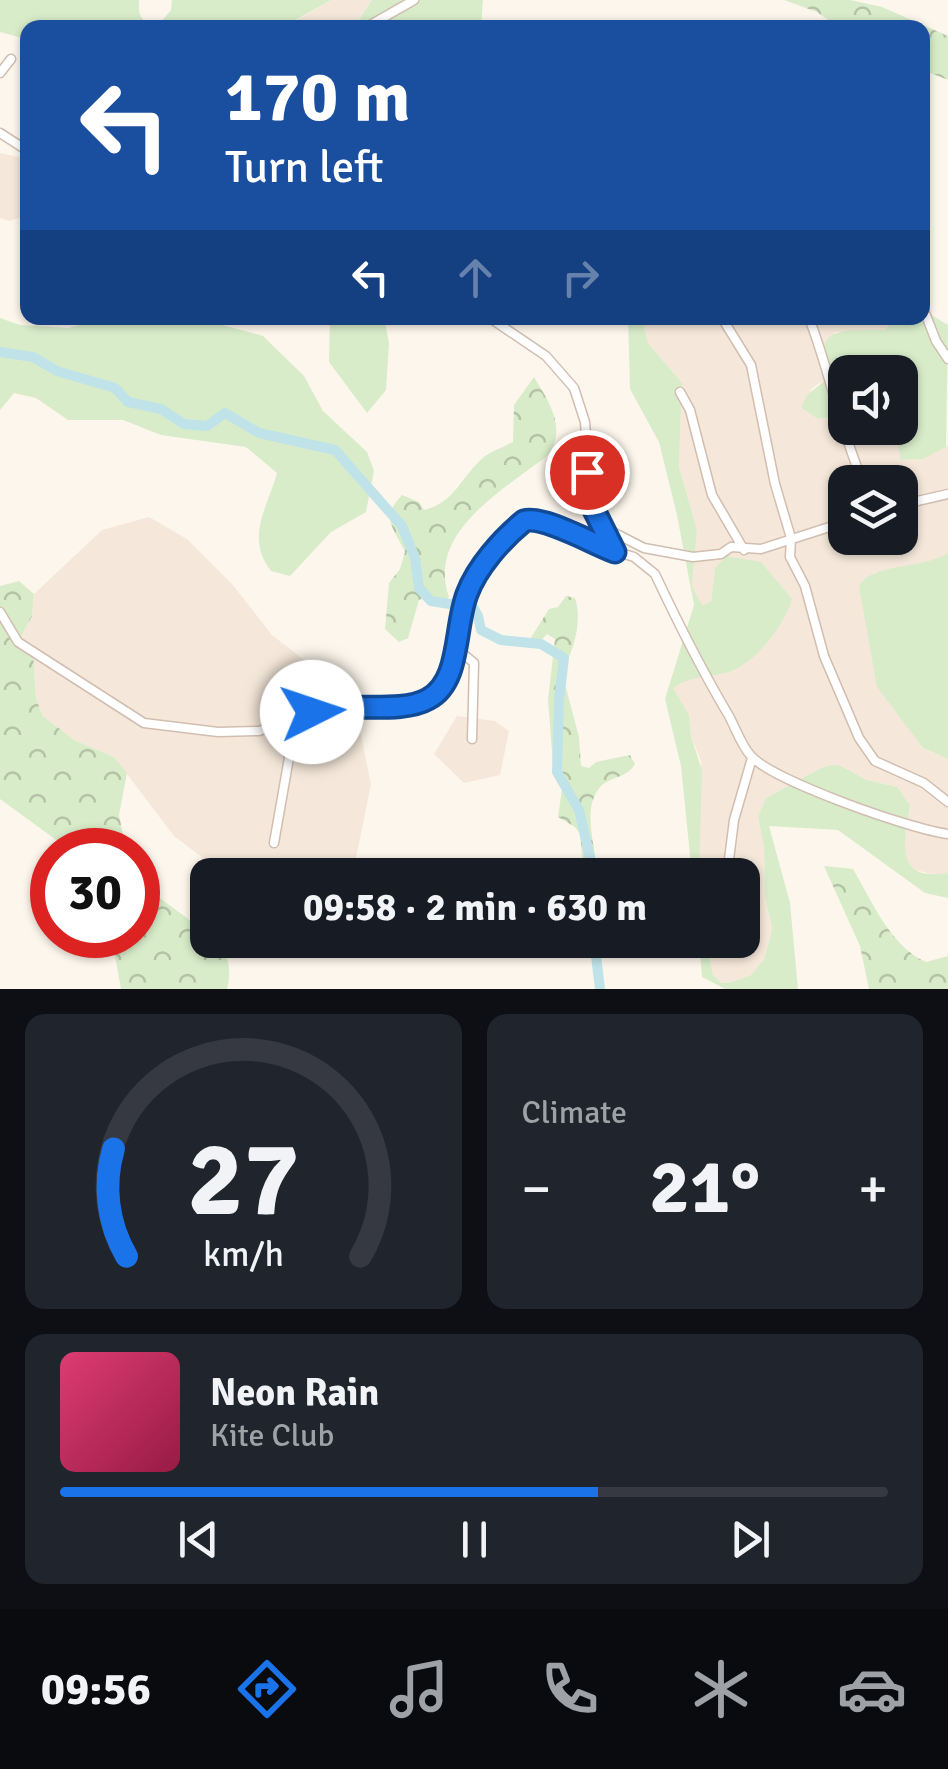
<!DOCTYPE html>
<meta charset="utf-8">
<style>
:root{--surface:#171b24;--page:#20242c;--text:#f1f3f6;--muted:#9ea1a6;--line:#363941;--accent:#1a73e8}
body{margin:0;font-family:Signika,sans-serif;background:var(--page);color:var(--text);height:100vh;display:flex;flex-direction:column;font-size:38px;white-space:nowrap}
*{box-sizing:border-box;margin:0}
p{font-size:32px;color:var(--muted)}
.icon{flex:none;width:55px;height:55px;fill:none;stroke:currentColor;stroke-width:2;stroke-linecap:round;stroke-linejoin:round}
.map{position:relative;height:989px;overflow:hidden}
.details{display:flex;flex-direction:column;gap:25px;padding:25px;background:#0d0f14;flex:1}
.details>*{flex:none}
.guide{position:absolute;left:20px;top:20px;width:910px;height:305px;border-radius:20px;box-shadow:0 2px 8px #0004;background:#1a4fa0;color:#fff;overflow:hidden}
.tools{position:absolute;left:828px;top:355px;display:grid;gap:20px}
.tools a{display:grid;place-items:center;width:90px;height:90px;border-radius:20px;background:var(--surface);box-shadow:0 2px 8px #0004;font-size:50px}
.speed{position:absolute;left:30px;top:828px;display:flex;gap:20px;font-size:50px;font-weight:700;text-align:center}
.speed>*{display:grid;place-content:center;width:130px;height:130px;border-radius:50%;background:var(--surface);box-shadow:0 2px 8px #0004;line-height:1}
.speed .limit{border:15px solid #d22;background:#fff;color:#111}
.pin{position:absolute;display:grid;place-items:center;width:85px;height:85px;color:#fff;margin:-42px;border:5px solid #fff;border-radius:50%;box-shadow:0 2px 10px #0007}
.me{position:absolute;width:110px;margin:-55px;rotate:86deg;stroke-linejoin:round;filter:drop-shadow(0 0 8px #0008)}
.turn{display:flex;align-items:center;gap:35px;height:210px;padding:0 40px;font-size:45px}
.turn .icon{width:130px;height:130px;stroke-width:2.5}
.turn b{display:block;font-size:70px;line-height:85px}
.lanes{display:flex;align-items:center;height:95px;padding:0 40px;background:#0003;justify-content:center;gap:50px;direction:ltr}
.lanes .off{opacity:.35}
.big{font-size:75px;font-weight:800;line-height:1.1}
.details .widget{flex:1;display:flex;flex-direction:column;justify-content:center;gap:15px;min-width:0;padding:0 35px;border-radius:20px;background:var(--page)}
.details .dial{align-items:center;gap:0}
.dial svg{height:260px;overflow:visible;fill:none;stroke:var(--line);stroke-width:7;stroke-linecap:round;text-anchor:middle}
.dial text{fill:var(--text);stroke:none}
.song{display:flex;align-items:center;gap:30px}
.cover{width:120px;height:120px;border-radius:15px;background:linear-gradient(135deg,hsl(340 70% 55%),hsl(340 70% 35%))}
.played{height:10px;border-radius:5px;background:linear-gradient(90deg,var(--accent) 65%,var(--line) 65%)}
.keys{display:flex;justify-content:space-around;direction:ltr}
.heat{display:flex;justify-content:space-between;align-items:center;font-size:55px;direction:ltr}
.details .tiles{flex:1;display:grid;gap:25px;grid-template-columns:1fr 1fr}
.widget:last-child{grid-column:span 2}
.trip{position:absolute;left:190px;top:858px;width:570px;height:100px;border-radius:20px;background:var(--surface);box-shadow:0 2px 8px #0004;font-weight:800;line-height:100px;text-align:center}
.menu{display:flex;height:160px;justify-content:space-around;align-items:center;background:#090b0e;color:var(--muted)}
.menu .icon{width:70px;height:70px}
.menu .selected{color:var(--accent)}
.menu b{font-size:45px;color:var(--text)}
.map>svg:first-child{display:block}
.residential{fill:#f5e8da;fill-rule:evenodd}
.grass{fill:#d8ecc9}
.forest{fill:url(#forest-crowns)}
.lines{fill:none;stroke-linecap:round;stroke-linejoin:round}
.river{stroke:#bfe3e8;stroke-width:10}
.minor-casing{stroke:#d1beb0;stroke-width:11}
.minor{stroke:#fff;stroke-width:8}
.route-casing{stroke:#114b97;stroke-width:25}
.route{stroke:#1a73e8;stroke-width:18}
</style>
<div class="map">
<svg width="948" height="989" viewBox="0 0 948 989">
<defs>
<pattern id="forest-crowns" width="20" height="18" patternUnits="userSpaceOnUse" patternTransform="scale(2.5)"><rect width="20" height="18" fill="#d8ecc9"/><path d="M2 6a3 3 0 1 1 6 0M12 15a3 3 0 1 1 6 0" fill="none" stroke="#b4c2a5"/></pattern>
</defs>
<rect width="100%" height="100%" fill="#fdf6ec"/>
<path class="residential" d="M331,0H372L353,27L283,28Z
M0,153L27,159V216L9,221L0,218Z
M642,318H897L884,330L835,332L824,348L830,368L826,378L810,390L818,419L845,414V428H894L902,460L923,459L948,445V553L935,562L873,573L922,748L948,759V873L936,875L915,870L907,864L903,854L910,805L897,787L867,780L841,766L821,768L766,798L758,817L764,847L765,897L772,928L770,938L764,959L751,975L732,982L721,983L713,976L705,940H742V875H699L701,761L691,736L689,715L672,688L689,678L731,671L715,568L711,603L701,605L697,602L692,587L697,530L679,467L682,383L648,343ZM845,482H900V538H845Z
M149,517L187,539L232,584L272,635L335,684L360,730L371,785L355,862L331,875H234L208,862L174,836L114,757L74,740L43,716L36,699L33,651L18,642L32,616L34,594L102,530Z
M457,716L495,721L509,731L500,775L464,783L434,754Z"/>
<path class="grass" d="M0,0H139C138,13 140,20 152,27L28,28L27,39L0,32Z
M172,0H331L283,27L156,28L171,10Z
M372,0H483L481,27L353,28Z
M923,310L948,325L946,447L923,459L901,460L894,428H900V372H845V414L818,419L802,408C805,390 818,390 827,377C833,368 827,362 825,353C819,324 865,331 884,330L897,318H922Z
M0,318L20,325L68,328L110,318H196L263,336L304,376L323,411L367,452L374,471L366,512L331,532L290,576L271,571C245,537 267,509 277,473L246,447L161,435L123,420H68L36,398L14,393L0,410Z
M330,318H384L389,343L386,390L367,413L329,362Z
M628,318H642L648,343L682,383L679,467L697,530L692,587L702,605L711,602L715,568L726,556L761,562L792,599C784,627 753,666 725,673C705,678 690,676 673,688L689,715L691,736L702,771L699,875H692L681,766L665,699L694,605L677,515L659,442L630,389Z
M948,553V759L923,748L877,687L859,587C869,563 924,569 948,553Z
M832,765L841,766L867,780L897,787L910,805C905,841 892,882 948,873V898L925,893L838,830L769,826L790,903L798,989H725L702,977L699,940H705L713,975L721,983L732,982L751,975L764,959L770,938L772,928L765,897L764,847L758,817L766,798L821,768Z"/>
<path class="forest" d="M784,0H850L882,7L948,36V80L923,70L922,28L838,27L817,12Z
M534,377C549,402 568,429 547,456C503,490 426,533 449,597L444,605L428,596L419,600L408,638L399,642L385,629L389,583L400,569L405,552C393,526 380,518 402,495L419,502L424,510C455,503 462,475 484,457C492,451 504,447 513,442L514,405Z
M19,581L34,594L32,616L18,642L33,651L36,699L43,716L74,740L114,757L127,773L119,815L126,850H70L0,799V586Z
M566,596L575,598C583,623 573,650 562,673L579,737L581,766L589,768L596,762L630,755L635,764C627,778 612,776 601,786C580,809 597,848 597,875H584L580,834L575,827L558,817L562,789L553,764L548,700L555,639L547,634L540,642L530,639L549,609L558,607Z
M824,866L853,869C872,901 890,946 926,962L948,956V989H869L860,946Z
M138,872L149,890L207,933L208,940H216C229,957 232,969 227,989H121L111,935H138Z"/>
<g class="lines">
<path class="river" d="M0,352L33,357L57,371L115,388L128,402L161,409L184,424L207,426L225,413L259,433L335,450L402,526L415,558L419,588L431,601L456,605L470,602L478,616L481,630L501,640L541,644L564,658L559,700L557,772L579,810L594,875
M594,940L600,989"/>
<defs>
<path id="minor" d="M365,28L414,0
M0,73L11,59
M0,133L28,151
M922,305L936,341L948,359
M490,318L546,356L574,388L585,422L591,502L615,552
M722,318L751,365L775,484L791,538L790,557L805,586L824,656L859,738L875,761L924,783L948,802
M809,318C830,372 840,429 863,482
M680,392L690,410L712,495L744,550
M900,505L948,494
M603,527L644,548L693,557L721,554L731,547L761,549L845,522
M0,612L18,642L144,723L218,732L259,731L321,709L410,704L429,699L444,686L452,668L457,627L473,580L517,526L535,518L593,544L634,557L655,574C678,623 701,669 729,716C736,729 741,745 751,756C773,781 913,830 948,834
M455,647L474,663L472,739
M274,843L296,718
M727,875L734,820L752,758"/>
</defs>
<use href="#minor" class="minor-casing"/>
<use href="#minor" class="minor"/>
</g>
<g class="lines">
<defs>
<path id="route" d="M312,712C344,701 400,715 428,699C461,682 454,628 467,594C477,567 502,539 524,521C543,515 593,544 615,552L590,502L587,472"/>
</defs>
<use href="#route" class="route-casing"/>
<use href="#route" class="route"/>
</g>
</svg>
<div class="tools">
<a><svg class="icon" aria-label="sound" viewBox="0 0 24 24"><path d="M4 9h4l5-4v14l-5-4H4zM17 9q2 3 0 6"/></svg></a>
<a><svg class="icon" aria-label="layers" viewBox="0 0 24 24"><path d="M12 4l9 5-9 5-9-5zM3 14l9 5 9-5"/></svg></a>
</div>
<div class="speed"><div class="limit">30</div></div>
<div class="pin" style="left:587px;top:472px;background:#d93025"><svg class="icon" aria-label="arrive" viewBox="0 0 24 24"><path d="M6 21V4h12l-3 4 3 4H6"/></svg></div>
<svg class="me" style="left:312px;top:712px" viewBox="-20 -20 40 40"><circle r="19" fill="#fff"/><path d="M0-13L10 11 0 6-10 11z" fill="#1a73e8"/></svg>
<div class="trip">09:58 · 2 min · 630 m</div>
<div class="guide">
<div class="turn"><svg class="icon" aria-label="left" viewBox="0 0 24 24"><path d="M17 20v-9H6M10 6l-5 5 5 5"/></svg><div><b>170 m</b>Turn left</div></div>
<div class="lanes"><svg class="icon" aria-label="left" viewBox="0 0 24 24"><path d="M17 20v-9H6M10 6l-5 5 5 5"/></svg><svg class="icon off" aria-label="ahead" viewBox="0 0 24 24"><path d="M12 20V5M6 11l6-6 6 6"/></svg><svg class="icon off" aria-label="right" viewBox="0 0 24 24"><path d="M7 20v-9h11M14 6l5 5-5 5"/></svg></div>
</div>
</div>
<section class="details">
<div class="tiles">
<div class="widget dial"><svg viewBox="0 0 100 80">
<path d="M14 69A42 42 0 1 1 86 69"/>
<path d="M14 69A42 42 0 0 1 10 36" stroke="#1a73e8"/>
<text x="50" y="56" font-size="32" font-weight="700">27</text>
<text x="50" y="72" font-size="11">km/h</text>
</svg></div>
<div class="widget"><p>Climate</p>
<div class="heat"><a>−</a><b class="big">21°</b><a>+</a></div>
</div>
<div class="widget">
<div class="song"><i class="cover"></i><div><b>Neon Rain</b><p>Kite Club</p></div></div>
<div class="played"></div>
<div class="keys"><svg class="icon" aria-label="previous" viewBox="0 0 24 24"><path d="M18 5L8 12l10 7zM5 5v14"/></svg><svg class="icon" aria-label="pause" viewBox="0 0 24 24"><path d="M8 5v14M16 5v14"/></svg><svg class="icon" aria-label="next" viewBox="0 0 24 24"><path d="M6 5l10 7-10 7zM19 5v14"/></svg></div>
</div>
</div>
</section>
<nav class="menu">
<b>09:56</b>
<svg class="icon selected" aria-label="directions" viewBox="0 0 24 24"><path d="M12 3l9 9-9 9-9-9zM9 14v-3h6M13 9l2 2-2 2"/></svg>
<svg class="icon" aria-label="music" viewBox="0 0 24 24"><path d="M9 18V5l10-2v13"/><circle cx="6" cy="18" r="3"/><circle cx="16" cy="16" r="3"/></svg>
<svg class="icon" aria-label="phone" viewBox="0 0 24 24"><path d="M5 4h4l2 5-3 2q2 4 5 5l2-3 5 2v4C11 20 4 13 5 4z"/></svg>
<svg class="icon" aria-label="climate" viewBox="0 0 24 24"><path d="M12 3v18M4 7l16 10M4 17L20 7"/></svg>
<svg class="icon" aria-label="car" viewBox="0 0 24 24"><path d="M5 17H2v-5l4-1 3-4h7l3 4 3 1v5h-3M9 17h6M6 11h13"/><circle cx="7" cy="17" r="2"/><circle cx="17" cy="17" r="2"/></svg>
</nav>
